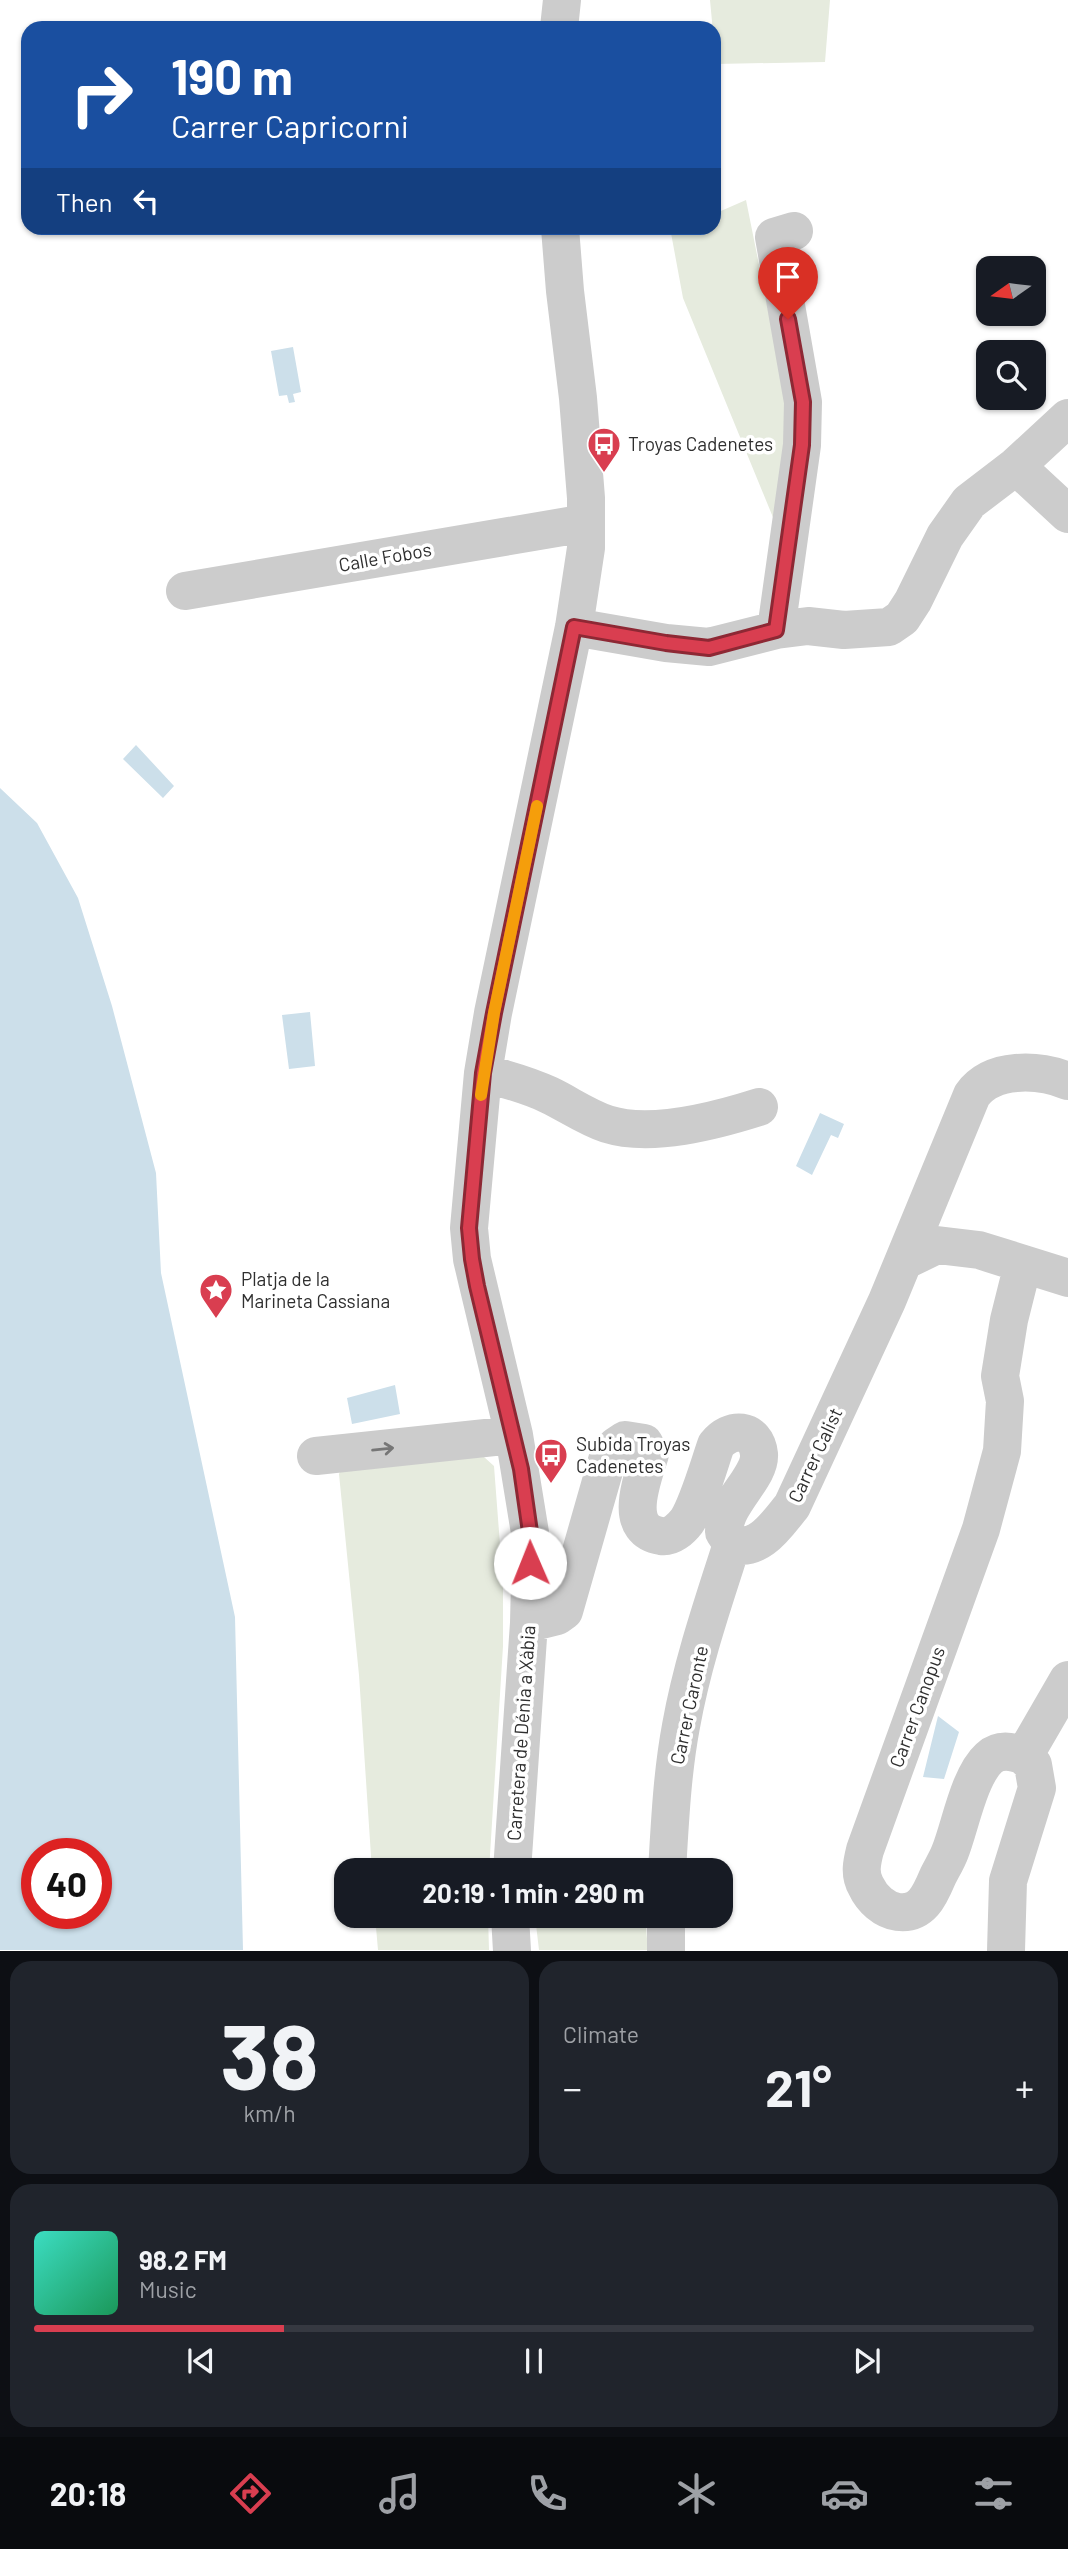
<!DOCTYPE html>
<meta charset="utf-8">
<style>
:root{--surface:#171b24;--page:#20242c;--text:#f1f3f6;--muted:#9ea1a6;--line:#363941;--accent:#d93e50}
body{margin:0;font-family:Barlow,sans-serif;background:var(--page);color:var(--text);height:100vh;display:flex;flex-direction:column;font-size:26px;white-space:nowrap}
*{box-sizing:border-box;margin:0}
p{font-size:23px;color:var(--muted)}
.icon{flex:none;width:38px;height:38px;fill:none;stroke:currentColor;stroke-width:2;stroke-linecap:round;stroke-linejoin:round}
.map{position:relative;height:1951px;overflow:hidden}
.details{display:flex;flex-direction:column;gap:10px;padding:10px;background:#0d0f14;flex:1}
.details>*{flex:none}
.hud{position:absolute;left:21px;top:21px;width:700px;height:214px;border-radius:21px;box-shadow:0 2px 5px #0004;background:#1a4fa0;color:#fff;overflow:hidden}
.needle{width:46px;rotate:256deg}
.tools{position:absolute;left:976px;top:256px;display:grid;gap:14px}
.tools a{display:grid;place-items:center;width:70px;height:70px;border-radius:14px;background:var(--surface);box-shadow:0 2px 5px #0004;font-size:35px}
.speed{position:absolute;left:21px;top:1838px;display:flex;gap:14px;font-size:35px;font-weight:700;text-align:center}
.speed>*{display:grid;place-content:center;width:91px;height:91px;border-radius:50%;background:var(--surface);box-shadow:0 2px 5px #0004;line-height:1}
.speed .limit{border:10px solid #d22;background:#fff;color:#111}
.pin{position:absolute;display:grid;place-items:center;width:60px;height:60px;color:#fff;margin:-72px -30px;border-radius:50% 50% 50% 0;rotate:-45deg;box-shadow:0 0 7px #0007}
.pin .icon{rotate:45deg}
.me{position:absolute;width:77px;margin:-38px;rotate:359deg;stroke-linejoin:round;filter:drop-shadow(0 0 5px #0008)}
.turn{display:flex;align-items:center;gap:24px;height:147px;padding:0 35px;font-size:32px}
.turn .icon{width:91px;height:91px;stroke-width:2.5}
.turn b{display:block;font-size:49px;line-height:60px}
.then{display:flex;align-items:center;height:66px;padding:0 35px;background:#0003;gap:14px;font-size:26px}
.big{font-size:52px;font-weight:700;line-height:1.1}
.details .tile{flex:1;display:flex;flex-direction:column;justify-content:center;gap:10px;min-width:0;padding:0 24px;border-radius:21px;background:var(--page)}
.details .dial{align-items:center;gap:0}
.dial b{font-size:91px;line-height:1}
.song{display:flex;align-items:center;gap:21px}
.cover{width:84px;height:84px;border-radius:10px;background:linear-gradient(135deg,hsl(170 70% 55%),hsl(150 70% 35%))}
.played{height:7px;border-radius:4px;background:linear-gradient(90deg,var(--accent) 25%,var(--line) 25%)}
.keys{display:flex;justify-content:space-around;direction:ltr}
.heat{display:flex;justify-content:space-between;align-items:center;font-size:38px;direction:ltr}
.details .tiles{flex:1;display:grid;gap:10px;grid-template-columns:1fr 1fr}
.tile:last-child{grid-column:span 2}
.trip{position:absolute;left:334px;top:1858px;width:399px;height:70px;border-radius:21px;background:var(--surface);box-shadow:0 2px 5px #0004;font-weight:700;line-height:70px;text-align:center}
.dock{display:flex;height:112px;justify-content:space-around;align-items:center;background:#090b0e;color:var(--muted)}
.dock .icon{width:49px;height:49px}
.dock .current{color:var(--accent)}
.dock b{font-size:32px;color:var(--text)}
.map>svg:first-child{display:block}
.green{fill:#e6ebde}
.water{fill:#ccdfea;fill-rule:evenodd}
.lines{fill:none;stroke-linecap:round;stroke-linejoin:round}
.minor{stroke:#ccc;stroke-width:38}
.oneway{stroke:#767676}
.route-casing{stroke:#8d2834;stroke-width:18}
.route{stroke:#d93e50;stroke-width:12}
.slow{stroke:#f59e0b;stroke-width:12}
.labels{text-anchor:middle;stroke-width:7;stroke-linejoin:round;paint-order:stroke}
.poi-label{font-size:19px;fill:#2f2f2f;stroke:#fff;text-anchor:start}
.street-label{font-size:19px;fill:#2f2f2f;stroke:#fff}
</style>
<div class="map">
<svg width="1068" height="1951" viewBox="0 0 1068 1951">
<rect width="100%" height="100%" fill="#fff"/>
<path class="green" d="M710,0H830L825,62L716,64Z
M746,200L789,414L779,532L683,298L671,233L683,228H714V214Z
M484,1457L494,1466L503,1584V1646L489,1871H372L359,1675L339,1474L343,1464Z
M375,1916H488L489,1950H378Z
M535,1916H645L648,1950H539Z"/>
<path class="water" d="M293,347L301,392L293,394L295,402L289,403L287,395L279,396L271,351Z
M136,745L174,786L163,798L123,759Z
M0,788L37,823L78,898L112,1006L156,1173L161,1273L235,1617L243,1950H0ZM96,1853V1913H37V1853Z
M310,1012L315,1066L289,1069L282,1015Z
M820,1113L844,1124L838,1138L831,1135L812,1175L796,1166Z
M395,1385L400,1414L352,1424L347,1398Z
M938,1716L959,1732L944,1779L923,1777Z"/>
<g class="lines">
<path class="minor" d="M559,28L562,0
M1016,466L1068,514
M185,591L586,523
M574,627L666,643L709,647L776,630L808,626L844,630L889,627L902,618L913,601L945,536L969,502L1016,466L1068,418
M776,630L802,445L803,402L774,237L794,231
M483,1073C506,1079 528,1085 549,1095C568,1104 586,1117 607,1124C651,1138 715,1121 759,1107
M904,1261L937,1245L979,1250L1068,1278
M1023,1264L1009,1320L1000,1376L1005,1401L1002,1451L981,1529L865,1850C862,1862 859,1874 866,1886C872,1899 884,1910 898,1912C922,1915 930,1895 938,1876C942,1868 947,1860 950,1852C960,1827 969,1776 989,1758C999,1749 1012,1751 1024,1756L1068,1680
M316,1456L514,1435
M529,1623L557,1616L564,1611L608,1457L616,1446L625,1440L644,1443L650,1454C643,1478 621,1530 661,1536C671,1538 681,1529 687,1521C698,1504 709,1465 716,1445C730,1427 756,1427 759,1454C761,1477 724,1503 724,1532L732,1544C759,1553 777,1524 792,1506L887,1301L972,1095C992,1067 1038,1069 1068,1081
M512,1871L529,1623L531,1539L514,1435L472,1259L469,1228L483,1073L493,1013L574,627L586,548V498L578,398L565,291L560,228
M667,1871C670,1822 672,1774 681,1726C692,1664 713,1603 732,1544
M510,1916L512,1951
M666,1916V1951
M1006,1951L1008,1881L1037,1788L1033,1765L1024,1756"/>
</g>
<defs><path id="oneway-shaft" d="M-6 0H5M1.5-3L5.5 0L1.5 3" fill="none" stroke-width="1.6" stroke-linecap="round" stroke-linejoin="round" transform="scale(1.75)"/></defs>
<use class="oneway" href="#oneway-shaft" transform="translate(383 1449) rotate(-6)"/>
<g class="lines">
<defs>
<path id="route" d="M530,1563L531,1539L521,1469L477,1286L472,1259L469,1228L483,1073L494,1013L574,627L666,643L709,648L776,630L802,445L803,402L788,319"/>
</defs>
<use href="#route" class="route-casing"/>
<use href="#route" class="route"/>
<path class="slow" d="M481,1095L494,1013L537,806"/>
</g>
<defs>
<symbol id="bus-pin" viewBox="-11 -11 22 30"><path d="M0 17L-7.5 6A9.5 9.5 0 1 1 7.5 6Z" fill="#d93e50" stroke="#fff"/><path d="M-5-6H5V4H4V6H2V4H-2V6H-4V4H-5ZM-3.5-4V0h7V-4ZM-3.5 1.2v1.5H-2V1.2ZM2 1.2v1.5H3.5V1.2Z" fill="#fff"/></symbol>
<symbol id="sight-pin" viewBox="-11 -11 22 30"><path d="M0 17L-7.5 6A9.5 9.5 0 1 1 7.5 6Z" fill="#d93e50" stroke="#fff"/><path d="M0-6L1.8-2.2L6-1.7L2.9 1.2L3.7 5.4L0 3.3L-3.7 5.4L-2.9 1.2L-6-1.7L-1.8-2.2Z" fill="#fff"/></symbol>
</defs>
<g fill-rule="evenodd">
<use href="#bus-pin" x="585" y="425" width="38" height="52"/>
<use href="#sight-pin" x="197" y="1271" width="38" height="52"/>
<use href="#bus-pin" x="532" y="1436" width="38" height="52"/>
</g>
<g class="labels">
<g class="poi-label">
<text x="628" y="451">Troyas Cadenetes</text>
<text x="241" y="1286">Platja de la<tspan x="241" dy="22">Marineta Cassiana</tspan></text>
<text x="576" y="1451">Subida Troyas<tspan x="576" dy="22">Cadenetes</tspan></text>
</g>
<g class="street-label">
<text transform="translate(385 557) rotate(-10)" y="7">Calle Fobos</text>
<text transform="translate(815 1455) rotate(-65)" y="7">Carrer Calist</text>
<text transform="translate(689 1705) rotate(-78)" y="7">Carrer Caronte</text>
<text transform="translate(917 1707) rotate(-70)" y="7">Carrer Canopus</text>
<text transform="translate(521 1733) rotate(-86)" y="7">Carretera de Dénia a Xàbia</text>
</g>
</g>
</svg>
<div class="tools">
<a><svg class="needle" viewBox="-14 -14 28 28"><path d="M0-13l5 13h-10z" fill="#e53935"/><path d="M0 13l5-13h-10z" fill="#9ea1a6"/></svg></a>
<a><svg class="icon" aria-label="search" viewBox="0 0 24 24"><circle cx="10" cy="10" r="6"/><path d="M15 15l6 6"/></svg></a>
</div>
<div class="speed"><div class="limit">40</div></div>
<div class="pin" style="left:788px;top:319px;background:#d93025"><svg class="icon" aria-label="arrive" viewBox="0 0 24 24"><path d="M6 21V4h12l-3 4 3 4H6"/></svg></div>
<svg class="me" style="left:530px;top:1563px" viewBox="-20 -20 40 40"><circle r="19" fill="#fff"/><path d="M0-13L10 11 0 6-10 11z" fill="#d93e50"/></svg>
<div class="trip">20:19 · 1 min · 290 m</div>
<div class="hud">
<div class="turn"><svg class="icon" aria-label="right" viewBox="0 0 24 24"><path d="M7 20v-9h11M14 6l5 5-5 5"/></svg><div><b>190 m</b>Carrer Capricorni</div></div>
<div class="then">Then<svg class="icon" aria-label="left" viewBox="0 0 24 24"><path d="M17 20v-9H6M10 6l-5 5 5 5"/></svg></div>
</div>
</div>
<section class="details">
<div class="tiles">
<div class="tile dial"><b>38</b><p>km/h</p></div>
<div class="tile"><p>Climate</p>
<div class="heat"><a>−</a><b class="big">21°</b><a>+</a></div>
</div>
<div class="tile">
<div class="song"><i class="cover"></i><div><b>98.2 FM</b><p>Music</p></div></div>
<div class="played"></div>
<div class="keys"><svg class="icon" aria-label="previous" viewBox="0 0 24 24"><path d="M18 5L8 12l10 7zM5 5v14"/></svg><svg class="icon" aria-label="pause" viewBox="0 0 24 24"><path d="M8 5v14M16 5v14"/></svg><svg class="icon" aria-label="next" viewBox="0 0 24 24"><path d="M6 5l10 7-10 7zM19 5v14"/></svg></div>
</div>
</div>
</section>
<nav class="dock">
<b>20:18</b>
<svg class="icon current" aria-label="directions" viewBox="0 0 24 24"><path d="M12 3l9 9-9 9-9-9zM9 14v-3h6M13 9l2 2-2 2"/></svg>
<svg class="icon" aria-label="music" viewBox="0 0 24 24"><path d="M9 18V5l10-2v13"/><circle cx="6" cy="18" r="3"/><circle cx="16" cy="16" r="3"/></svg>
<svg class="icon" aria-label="phone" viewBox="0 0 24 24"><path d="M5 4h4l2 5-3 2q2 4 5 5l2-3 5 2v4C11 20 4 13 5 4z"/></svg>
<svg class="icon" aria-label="climate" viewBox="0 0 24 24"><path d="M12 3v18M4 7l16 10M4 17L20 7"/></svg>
<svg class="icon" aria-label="car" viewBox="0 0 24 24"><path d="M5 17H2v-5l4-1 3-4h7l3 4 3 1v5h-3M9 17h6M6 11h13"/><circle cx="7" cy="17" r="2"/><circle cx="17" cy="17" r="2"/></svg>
<svg class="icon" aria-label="filters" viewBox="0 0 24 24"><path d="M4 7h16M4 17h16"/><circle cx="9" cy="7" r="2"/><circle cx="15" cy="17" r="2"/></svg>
</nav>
